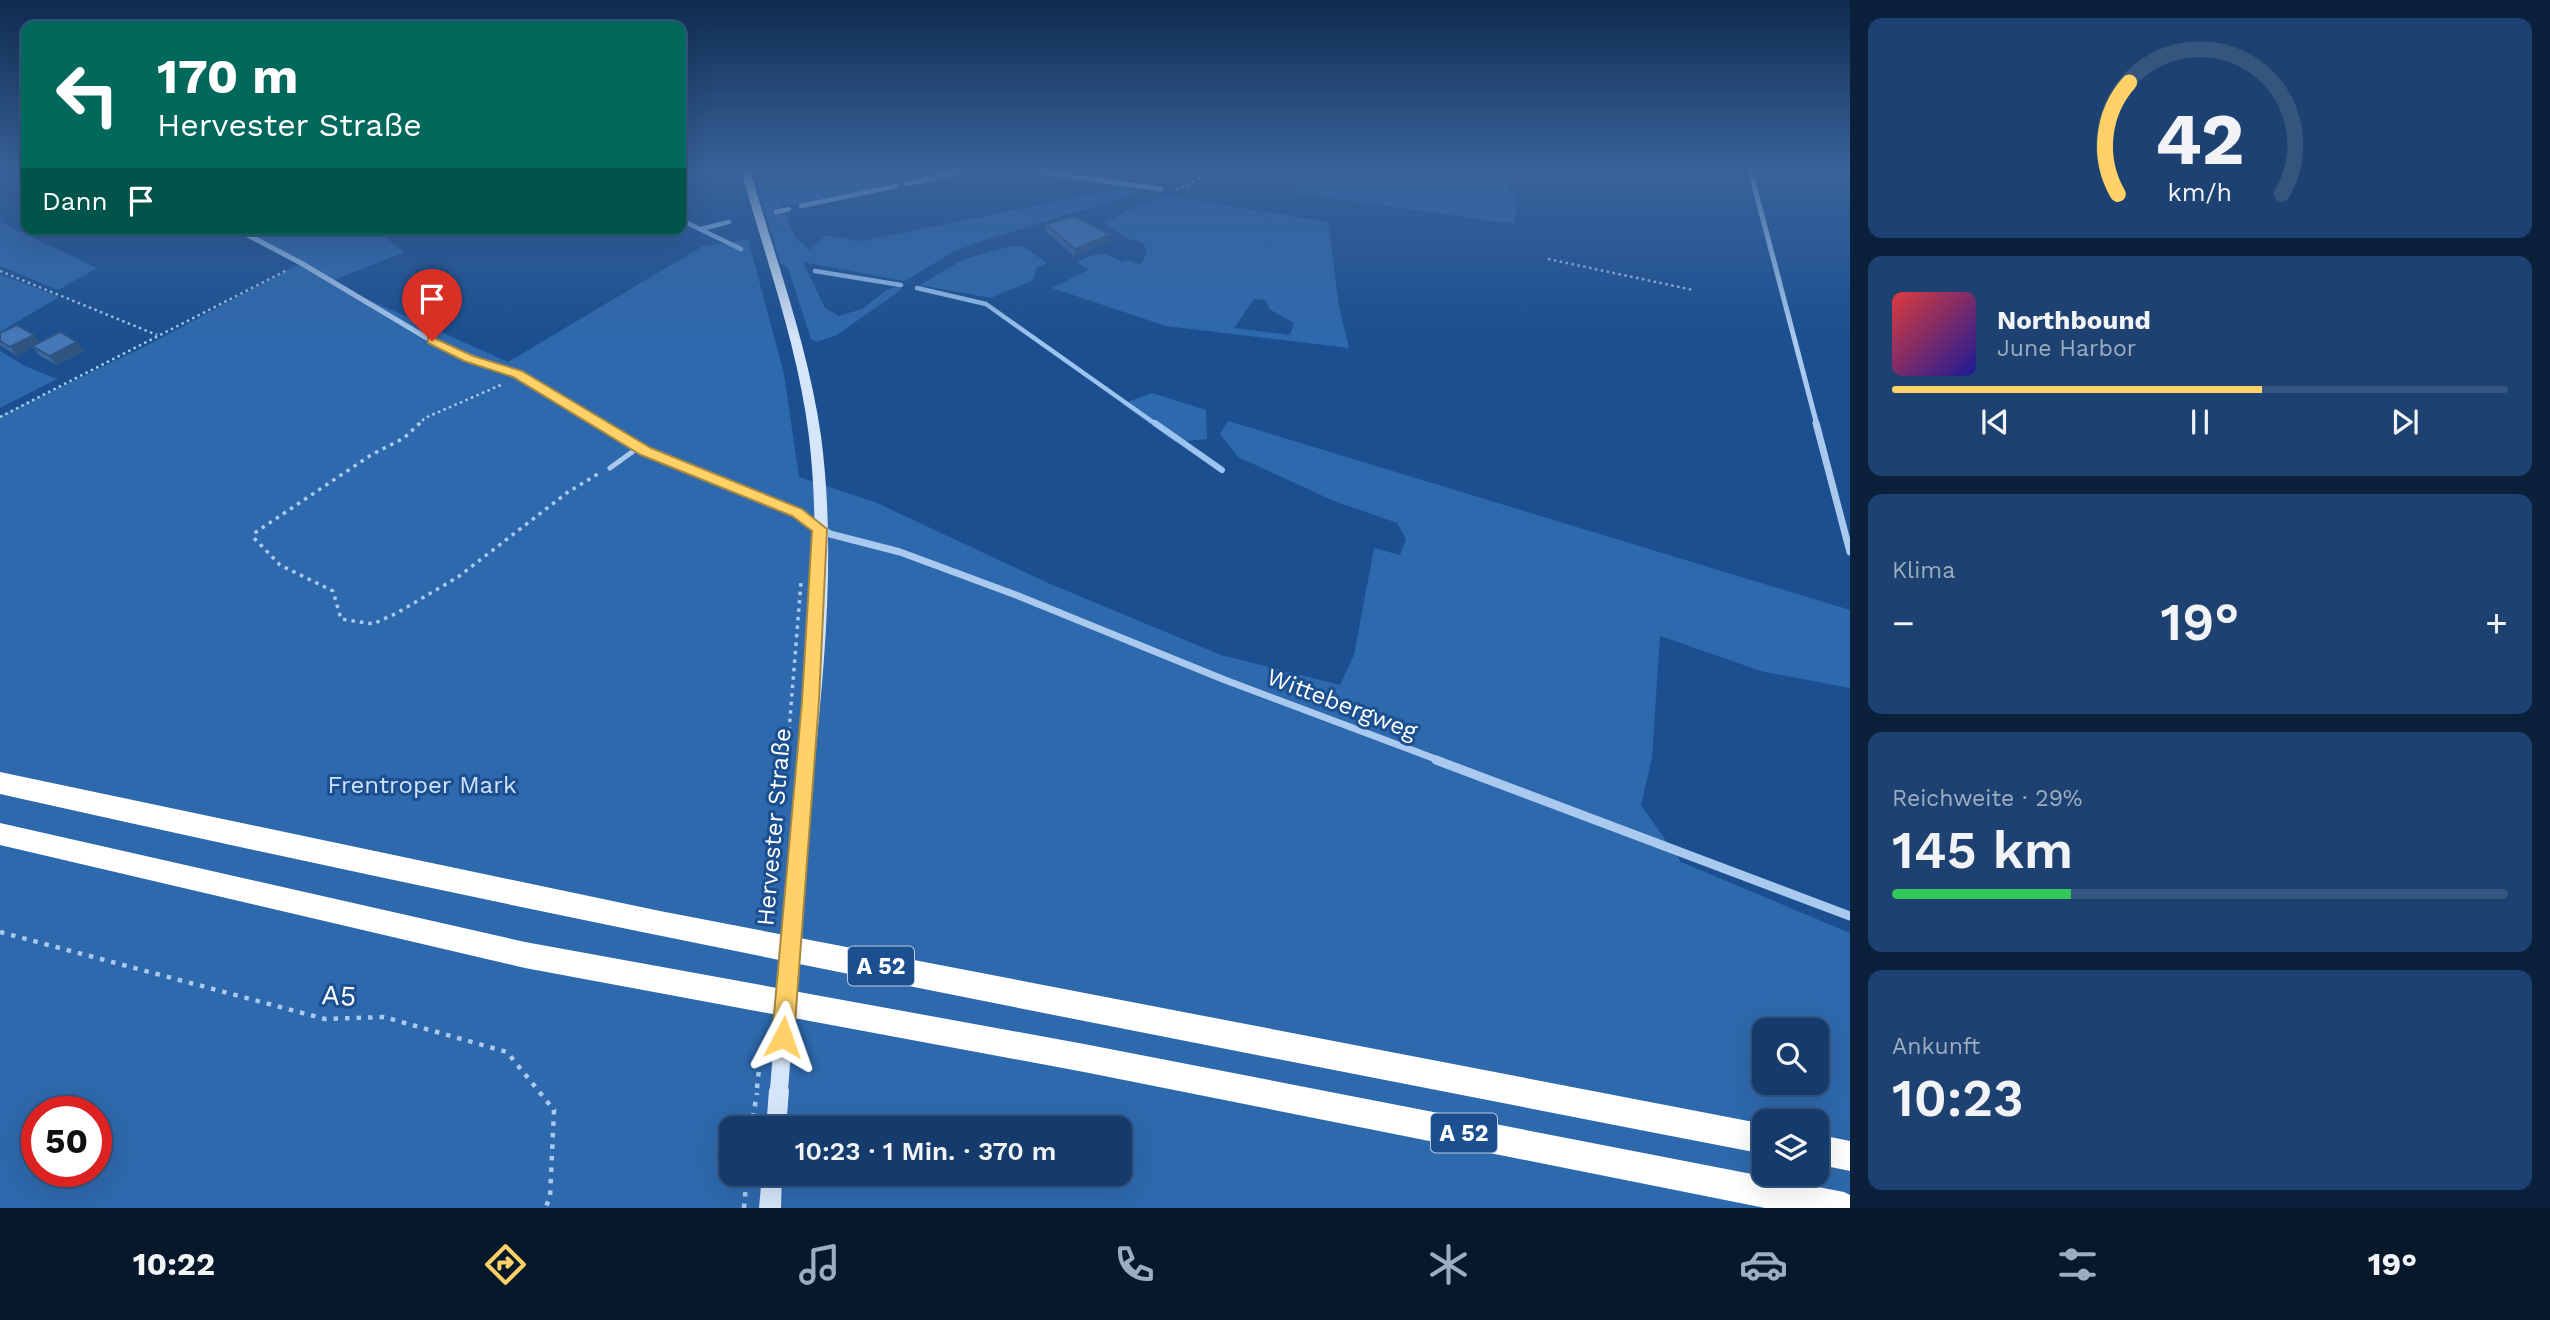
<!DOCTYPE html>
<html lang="de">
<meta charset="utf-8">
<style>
:root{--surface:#143b6b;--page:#1d4271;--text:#f1f3f6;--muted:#9dadc1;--line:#33557e;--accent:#ffd166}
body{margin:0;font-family:"Work Sans",sans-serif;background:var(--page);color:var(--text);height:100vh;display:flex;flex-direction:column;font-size:26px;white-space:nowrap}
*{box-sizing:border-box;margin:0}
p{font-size:23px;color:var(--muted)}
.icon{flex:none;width:38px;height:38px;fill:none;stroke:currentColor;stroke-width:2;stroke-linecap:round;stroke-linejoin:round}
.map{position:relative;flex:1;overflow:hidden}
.sheet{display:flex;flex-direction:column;gap:18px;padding:18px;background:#0b203b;width:700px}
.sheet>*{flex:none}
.guide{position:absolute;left:21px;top:21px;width:665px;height:214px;border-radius:14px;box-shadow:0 7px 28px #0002,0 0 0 2px var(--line);background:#00695c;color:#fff;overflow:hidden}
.fabs{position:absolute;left:1752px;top:1018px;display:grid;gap:14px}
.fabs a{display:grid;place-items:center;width:77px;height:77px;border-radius:14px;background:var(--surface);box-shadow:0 7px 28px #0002,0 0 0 2px var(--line);font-size:35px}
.speed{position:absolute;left:21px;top:1096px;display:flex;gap:14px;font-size:35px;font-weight:700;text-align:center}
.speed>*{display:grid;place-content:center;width:91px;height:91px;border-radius:50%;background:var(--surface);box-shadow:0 7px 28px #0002,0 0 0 2px var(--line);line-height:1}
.speed .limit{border:10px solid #d22;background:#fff;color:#111}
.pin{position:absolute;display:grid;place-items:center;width:60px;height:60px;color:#fff;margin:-72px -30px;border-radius:50% 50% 50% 0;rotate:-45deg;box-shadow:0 0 7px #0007}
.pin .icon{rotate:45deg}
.me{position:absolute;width:77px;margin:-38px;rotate:4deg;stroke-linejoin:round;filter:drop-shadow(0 0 5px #0008)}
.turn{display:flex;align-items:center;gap:24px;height:147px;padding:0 21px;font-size:32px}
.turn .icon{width:91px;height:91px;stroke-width:2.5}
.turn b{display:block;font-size:49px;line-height:60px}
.then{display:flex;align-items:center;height:66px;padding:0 21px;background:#0003;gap:14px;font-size:26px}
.big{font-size:52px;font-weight:600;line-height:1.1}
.sheet .card{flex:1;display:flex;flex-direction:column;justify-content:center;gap:10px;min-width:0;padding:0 24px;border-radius:14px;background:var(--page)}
.sheet .dial{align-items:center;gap:0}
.dial svg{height:182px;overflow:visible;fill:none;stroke:var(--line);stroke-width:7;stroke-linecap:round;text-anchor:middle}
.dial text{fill:var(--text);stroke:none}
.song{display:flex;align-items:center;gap:21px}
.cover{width:84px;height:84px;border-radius:10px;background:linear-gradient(135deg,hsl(0 70% 55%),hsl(240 70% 35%))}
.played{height:7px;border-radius:4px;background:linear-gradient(90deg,var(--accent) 60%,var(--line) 60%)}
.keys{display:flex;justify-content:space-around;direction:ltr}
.heat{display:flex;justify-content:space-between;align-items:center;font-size:38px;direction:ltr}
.charge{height:10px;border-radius:5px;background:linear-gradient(90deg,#34c759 29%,var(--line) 0)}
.trip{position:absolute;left:719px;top:1116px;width:413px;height:70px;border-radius:14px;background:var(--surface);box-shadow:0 7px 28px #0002,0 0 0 2px var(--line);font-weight:600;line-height:70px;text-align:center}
.dock{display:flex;height:112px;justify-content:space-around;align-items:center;background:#08182b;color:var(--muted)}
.dock .icon{width:49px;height:49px}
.dock .selected{color:var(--accent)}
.dock b{font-size:32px;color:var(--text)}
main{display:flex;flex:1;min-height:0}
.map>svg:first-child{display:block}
.green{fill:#2e69ad;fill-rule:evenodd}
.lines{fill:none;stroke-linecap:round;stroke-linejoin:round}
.stream-far1{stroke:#9cc4f0;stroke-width:4.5}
.stream{stroke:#9cc4f0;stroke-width:6}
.path-far2{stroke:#a9c9ee;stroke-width:2.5;stroke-dasharray:2.5 3.5;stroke-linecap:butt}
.path-far1{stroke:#a9c9ee;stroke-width:3.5;stroke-dasharray:3.5 5;stroke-linecap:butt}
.path{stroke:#a9c9ee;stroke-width:4.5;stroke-dasharray:4.5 7;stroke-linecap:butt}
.lane{stroke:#a9c9ee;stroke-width:5}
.street-far2{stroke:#a9c9ee;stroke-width:5}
.street-far1{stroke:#a9c9ee;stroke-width:7}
.street{stroke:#a9c9ee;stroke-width:9}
.secondary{fill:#d6e6fa;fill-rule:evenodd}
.primary{fill:#f0f6ff;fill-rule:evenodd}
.highway{fill:#fff;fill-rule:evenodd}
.path-bridge{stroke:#a9c9ee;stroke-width:4.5;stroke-dasharray:4.5 7;stroke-linecap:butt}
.secondary-bridge{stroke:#d6e6fa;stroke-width:18}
.wall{fill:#3a679d}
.shaded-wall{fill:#305480}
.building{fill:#4478b7;stroke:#305480;stroke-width:2}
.route{fill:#ffd166;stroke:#a68842;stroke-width:2}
.labels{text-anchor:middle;stroke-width:6;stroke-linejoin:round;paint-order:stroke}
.shield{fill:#1b4f8f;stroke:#bbcadd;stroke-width:2}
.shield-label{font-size:23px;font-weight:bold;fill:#fff}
.street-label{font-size:24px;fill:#fff;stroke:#1b4f8f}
.park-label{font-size:24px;fill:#cfe3fa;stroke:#1b4f8f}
.near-street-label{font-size:28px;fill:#fff;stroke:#1b4f8f}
</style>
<main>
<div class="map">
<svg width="1850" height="1208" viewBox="0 0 1850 1208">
<rect width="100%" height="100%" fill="#1b4f8f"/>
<path class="green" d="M776,170H955L801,204L791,205L779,201L796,238L810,250L826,235L861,241L1128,187L1139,193L979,242L953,252L905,281L803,262L825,308L839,316L862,309L887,290L899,286L902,289L837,335L817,342L811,339L788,268L780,263L756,179L768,177L765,173Z
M1300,170H1509L1507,192L1518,195L1514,224L1297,193Z
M1168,196L1328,222L1339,306L1349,348L1166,326L1052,288L1088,270L1077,262C1099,252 1100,250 1122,262L1126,260L1141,264L1147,252L1142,242L1128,239L1104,223L1127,211ZM1254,299L1266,300L1269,309L1294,323L1290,335L1234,328Z
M0,222L97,268L58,290L0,266Z
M238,229H374L405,252L329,282L508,362L701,247L748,239L784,374L799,477L875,502L1048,583L1221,655L1340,685L1354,655L1374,548L1400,555L1406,539L1397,523L1334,501L1238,457L1220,434L1228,421L1850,610V688L1764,672L1660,636L1652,758L1641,805L1681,862L1850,933V1208H0V416L148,345L301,263ZM1764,1031H1816V1083H1764ZM37,1111H96V1171H37ZM1764,1122H1816V1174H1764ZM732,1129H1120V1174H732Z
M1012,246H1023L1047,263L1036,268L1033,280L991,298L920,285L964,259Z
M0,274L59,297L0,332Z
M0,351L25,366L57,379L0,408Z
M1152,393L1206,410L1207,439L1175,442L1122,404Z"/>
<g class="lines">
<path class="stream-far1" d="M1027,170L1161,189
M906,184L968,170
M801,206L897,186
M776,212L789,209
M681,220L741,249
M701,229L729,222
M815,271L901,285
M917,288L986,304L1157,425"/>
<path class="stream" d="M1155,423L1222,470"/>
<path class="path-far2" d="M1176,190L1203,177L1204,170
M1548,259L1693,290
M0,271L157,335
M0,417L287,270
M418,425L425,418L503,384"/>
<path class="path-far1" d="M420,423L404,438L371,455L256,532L254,538L280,565L333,591L341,619L373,624L397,613L458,577L568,492L598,474
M787,756L801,582"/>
<path class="path" d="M0,932L325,1019L384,1017L507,1052L554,1110L550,1198L545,1208
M751,1129L757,1093
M744,1208L747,1174"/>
<path class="lane" d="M610,468L639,447"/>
<path class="street-far2" d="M1750,170L1817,425
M236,229L301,263L432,341L532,381L603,425"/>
<path class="street-far1" d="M600,423L646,451L797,513L830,534L900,552L1016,595L1225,680L1441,761
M1816,423L1850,552"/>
<path class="street" d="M1436,760L1850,916"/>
<path class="secondary" d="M741,170H750C775,258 808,345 821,436C839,572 819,712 806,848L804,853L798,856L792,853L790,848C803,712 825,573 809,437C798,345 765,258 741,170Z
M779,1080L786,1083L789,1090L786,1129H766L769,1090L772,1083Z
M762,1174H782L781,1208H759Z"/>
<path class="primary" d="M1844,170H1850V174Z"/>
<path class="highway" d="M0,772L660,911L1764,1124V1154C1175,1039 585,926 0,794Z
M0,823L525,942L1084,1044L1844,1192L1850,1195V1208H1765L1084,1072L525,968L0,845Z
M1816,1134L1850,1141V1171L1816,1164Z"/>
<path class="path-bridge" d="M757,1088L759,1069"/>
<path class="secondary-bridge" d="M779,1090L798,848"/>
</g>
<path class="wall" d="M1046,224L1109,242L1074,256L1045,231Z
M0,333L40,342L84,351L56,365L39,355L33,347L17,356L0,345Z"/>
<path class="shaded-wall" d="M1110,235L1109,242L1074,256L1075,249Z
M34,335L41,343L17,356L10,347Z
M77,342L84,351L56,365L50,356Z"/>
<path class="building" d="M1075,216L1110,235L1075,249L1046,224Z
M17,325L34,335L10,347L0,341V333Z
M60,332L77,342L50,356L32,346Z"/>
<linearGradient id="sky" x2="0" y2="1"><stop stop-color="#0f2b4f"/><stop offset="0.5" stop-color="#39639b"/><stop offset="1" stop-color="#39639b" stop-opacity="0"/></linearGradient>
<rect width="1850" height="339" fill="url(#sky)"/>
<path class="route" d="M432,337L473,356L522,371L651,448L802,509L827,529L819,701L794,1037L791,1044L783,1047L775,1044L772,1037L802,701L812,531L792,516L641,455L513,377L464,361L428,343V338Z"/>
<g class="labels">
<g class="shield">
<rect x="848" y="946.5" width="66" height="39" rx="5"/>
<rect x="1431" y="1113.5" width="66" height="39" rx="5"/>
</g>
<g class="shield-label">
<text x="881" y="974">A 52</text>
<text x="1464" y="1141">A 52</text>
</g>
<g class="street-label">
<text transform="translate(1342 704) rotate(21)" y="8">Wittebergweg</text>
<text transform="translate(774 827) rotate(-85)" y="8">Hervester Straße</text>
</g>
<g class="park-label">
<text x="422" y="793">Frentroper Mark</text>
</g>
<g class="near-street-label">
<text transform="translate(339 995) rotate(3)" y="10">A5</text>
</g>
</g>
</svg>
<div class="fabs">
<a><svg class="icon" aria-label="search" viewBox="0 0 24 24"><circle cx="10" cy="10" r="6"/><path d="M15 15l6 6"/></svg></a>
<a><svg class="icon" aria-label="layers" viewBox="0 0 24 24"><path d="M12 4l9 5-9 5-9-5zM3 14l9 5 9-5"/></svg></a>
</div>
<div class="speed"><div class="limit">50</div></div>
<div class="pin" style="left:432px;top:341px;background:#d93025"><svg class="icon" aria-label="arrive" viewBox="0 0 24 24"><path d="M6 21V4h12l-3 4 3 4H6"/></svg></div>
<svg class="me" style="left:783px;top:1037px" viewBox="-20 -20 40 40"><path d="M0-17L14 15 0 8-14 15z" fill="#ffd166" stroke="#fff" stroke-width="4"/></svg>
<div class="trip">10:23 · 1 Min. · 370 m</div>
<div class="guide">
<div class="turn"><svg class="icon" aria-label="left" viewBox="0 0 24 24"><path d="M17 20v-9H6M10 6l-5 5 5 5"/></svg><div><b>170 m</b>Hervester Straße</div></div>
<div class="then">Dann<svg class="icon" aria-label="arrive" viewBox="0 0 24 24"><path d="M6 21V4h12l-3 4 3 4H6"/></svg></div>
</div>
</div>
<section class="sheet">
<div class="card dial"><svg viewBox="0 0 100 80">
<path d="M14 69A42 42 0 1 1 86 69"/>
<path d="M14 69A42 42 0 0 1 19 20" stroke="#ffd166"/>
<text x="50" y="56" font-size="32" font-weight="700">42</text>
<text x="50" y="72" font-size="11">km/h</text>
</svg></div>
<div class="card">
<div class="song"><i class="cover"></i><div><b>Northbound</b><p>June Harbor</p></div></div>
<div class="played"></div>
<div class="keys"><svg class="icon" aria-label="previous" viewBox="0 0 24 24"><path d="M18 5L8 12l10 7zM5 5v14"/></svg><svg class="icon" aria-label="pause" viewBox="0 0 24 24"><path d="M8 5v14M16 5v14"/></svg><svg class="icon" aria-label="next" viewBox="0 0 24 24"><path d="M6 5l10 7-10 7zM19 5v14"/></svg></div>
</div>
<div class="card"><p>Klima</p>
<div class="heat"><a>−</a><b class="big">19°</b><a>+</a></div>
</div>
<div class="card"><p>Reichweite · 29%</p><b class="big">145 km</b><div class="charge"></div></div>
<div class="card"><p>Ankunft</p><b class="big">10:23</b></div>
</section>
</main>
<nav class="dock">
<b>10:22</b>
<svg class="icon selected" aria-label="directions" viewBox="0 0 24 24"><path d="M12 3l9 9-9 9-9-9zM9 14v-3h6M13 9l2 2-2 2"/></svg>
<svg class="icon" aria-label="music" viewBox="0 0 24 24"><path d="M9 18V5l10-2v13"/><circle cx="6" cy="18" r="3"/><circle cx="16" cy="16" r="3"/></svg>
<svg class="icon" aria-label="phone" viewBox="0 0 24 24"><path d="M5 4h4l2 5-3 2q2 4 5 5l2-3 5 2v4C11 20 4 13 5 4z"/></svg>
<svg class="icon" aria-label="climate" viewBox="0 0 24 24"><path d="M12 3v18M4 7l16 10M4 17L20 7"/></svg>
<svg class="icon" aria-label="car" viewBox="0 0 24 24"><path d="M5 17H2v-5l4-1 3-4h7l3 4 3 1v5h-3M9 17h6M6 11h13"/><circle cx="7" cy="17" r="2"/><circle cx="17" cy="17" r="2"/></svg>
<svg class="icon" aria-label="filters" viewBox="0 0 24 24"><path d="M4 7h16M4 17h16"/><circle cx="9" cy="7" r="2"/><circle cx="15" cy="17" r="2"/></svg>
<b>19°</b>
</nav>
